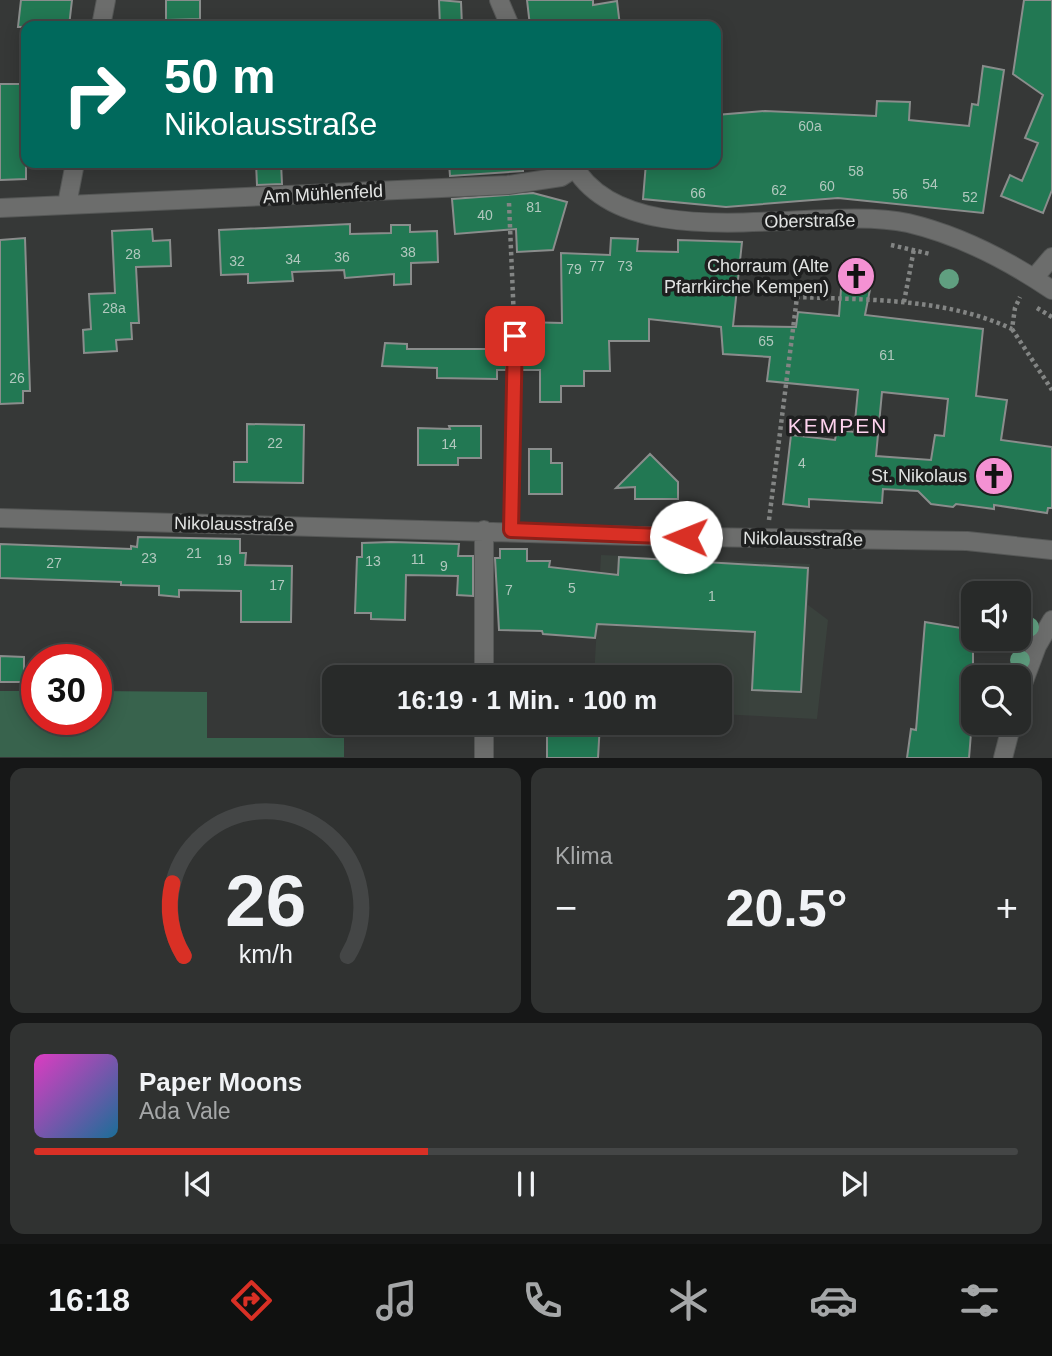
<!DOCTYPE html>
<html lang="de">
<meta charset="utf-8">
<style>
:root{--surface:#282a29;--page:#303231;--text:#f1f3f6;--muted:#a5a7a8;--line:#444646;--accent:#d93025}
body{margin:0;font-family:Arial,sans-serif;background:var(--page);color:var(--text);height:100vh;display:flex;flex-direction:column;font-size:26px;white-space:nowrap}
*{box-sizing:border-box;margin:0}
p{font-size:23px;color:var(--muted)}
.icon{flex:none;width:38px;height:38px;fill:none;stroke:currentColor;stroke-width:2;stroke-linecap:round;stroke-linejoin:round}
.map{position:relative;height:758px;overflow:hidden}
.drawer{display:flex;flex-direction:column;gap:10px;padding:10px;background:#161717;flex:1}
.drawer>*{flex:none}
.hud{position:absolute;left:21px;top:21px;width:700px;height:147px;border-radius:14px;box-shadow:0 4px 18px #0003,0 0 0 2px var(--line);background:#00695c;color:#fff;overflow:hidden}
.fabs{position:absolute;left:961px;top:581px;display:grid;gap:14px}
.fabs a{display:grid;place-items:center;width:70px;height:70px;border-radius:14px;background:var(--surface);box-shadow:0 4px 18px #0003,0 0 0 2px var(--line);font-size:35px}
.speed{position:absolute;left:21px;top:644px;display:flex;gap:14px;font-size:35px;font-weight:700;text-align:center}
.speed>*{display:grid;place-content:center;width:91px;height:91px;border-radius:50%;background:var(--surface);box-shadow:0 4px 18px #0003,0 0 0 2px var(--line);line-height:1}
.speed .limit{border:10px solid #d22;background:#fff;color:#111}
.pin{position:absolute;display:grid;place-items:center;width:60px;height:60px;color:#fff;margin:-30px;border-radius:14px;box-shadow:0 4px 10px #0006}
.me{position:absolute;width:77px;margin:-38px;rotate:271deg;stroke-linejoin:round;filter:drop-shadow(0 0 5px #0008)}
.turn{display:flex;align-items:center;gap:24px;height:147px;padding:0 28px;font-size:32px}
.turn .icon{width:91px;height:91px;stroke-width:2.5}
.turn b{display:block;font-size:49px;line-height:60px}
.big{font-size:52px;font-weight:700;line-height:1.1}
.drawer .widget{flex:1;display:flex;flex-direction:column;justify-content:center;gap:10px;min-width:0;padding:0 24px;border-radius:14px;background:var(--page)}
.drawer .dial{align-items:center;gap:0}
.dial svg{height:182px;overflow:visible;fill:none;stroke:var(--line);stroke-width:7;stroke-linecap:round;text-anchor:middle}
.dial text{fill:var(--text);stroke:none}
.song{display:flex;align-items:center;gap:21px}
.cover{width:84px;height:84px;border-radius:10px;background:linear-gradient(135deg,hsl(310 70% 55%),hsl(200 70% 35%))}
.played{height:7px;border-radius:4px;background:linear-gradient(90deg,var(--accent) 40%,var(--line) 40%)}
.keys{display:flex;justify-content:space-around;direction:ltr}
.heat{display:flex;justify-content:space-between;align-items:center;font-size:38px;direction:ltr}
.drawer .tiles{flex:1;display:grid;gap:10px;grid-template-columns:1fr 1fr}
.widget:last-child{grid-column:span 2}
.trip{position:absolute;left:322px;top:665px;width:410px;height:70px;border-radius:14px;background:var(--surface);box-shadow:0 4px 18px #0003,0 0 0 2px var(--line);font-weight:700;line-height:70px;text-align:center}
.tabs{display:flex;height:112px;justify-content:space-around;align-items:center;background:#101110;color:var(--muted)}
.tabs .icon{width:49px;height:49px}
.tabs .selected{color:var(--accent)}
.tabs b{font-size:32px;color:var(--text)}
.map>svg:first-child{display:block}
.built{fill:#3a423d}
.green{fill:#38634d}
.building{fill:#227853;stroke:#8a8d8c;stroke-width:2;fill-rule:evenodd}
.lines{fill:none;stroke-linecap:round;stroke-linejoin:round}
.service-casing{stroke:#555756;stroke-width:13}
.minor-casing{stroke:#555756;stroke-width:20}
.tertiary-casing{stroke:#555756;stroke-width:20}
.path{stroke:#838584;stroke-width:4.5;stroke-dasharray:3.5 3.5;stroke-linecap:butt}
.service{stroke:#6c6d6c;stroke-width:10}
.minor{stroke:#6c6d6c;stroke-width:18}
.tertiary{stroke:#6c6d6c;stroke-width:18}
.tree{fill:#609f80}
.route-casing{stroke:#8d1f18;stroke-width:18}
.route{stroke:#d93025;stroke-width:12}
.labels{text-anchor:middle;stroke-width:7;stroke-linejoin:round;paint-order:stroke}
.number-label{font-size:14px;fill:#b1c8be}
.street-label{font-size:18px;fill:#e1e3e2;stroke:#1e1f1f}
.poi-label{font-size:18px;fill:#e1e3e2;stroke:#1e1f1f;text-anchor:end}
.quarter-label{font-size:21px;letter-spacing:2px;fill:#fed3ee;stroke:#1e1f1f}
</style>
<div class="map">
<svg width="1052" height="758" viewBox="0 0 1052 758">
<rect width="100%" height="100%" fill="#363837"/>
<path class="built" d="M601,555L810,564L808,605L828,620L817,719L719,714V677H594Z"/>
<path class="green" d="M0,691H37V719H96V691L207,692V738H344V757H0Z"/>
<path class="building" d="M21,0H72L69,26L18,27Z
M166,0H200V19L166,20Z
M439,0L461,2L462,26H440Z
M527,0H593V5L617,1L620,26H530Z
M1024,0H1052V190L1043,213L1001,196L1010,175L1022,181L1038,143L1025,138L1043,95L1013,74Z
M983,66L1004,70L983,213L838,198L726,207L643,199L646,163H716V115L765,111L876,116L877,101L910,102L909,120L969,126L972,104L978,105Z
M0,84H26V179L0,180Z
M256,163H281L282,184L257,185Z
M449,163H523V171L450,176Z
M533,193L567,202L553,250L517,252L516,229L455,234L452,199Z
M350,224V234L391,233V225H410V232L437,231L438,262L411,263V284L394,285V274L345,278L344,270L292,272L293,281L248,283V274L221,275L219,230Z
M152,229L153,241L170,240L171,266L136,267L139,323H131L132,339L116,340L117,351L84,353L83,330L91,329L89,294L115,293L112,231Z
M25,238L30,391H23V403L0,404V240Z
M611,238L638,239L637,251L678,252V240L742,242L733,326L796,327L798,312L839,316L843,262H851V258L863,259L870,264L873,274L865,315L983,329L976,396L1007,400L1001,440L1052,447V508H1048L1047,513L994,505V509L956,504L953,507L931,504L918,491L883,489L882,503L809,499V507L783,504L791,435L835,440L837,430L854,432L858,390L767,381L770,357L723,354L721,327L649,319V341H609L610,371H584V386H561V402H540V370H522L524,322L562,323L561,253L610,255ZM882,392L948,399L944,436L935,435L931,460L876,456Z
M385,343L407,344V349H507L506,370H497V379L437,378V368L382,366Z
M247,424L304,425L303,483L234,482V462H247Z
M449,426H481V458H458V465H418V428L450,429Z
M529,449H551V463H562V494H529Z
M650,454L678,482V499H635V487L616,488Z
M138,537L240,539V553H246L245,565L292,566L291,622H241V591L179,590V597L159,595V586L121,585V582L0,578V544L131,549V546L137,547Z
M391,542L459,544L458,556H473V596L457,595L458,576L406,575L405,620L371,619V613H355L357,557H362V543Z
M500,549H527V561H550L549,567L618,575L619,557L808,568L801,692L752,690L755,632L597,624L595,638L543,634L542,631L499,630L495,558H500Z
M925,622L973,630V708L969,758H907L911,729L916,730Z
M0,656L24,657V682H0Z
M547,723H600L598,758H547Z"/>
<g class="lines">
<defs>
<path id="service" d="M511,530L515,336"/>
<path id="minor" d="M499,0L510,26
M101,26L106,0
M572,163C625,262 818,203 908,223C959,235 1009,261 1052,290
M67,204L75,163
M0,208L508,185L561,177L575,168
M1034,278L1052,257
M0,518L636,536L967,541L1052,550
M484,677V530
M484,758V723"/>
<path id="tertiary" d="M1018,697L1037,646L1052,620
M1003,758L1012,723"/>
</defs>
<use href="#service" class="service-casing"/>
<use href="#minor" class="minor-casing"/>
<use href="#tertiary" class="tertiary-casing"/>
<path class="path" d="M509,203L514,320
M891,245L930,254
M904,302L914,249
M1037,308L1052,317
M1012,329L1052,390
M769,520L797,297C869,300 946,298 1012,329L1015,308L1020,297"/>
<use href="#service" class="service"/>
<use href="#minor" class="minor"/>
<use href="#tertiary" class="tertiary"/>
</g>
<g class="tree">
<circle cx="949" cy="279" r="10"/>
<circle cx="1029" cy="627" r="10"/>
<circle cx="1020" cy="660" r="10"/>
</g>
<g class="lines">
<defs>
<path id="route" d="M515,336L511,530L686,537"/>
</defs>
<use href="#route" class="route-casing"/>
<use href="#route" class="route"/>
</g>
<defs>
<symbol id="church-disc" viewBox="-11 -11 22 22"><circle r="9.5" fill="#f491d3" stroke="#1e1f1f"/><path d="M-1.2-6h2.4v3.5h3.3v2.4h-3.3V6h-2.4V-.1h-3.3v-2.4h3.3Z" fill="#111"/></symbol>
</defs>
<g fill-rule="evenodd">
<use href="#church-disc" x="834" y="254" width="44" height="44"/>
<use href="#church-disc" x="972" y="454" width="44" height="44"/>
</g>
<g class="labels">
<g class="number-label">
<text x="810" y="131">60a</text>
<text x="856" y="176">58</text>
<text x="930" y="189">54</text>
<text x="827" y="191">60</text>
<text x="779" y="195">62</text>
<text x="698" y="198">66</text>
<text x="900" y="199">56</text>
<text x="970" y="202">52</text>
<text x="534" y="212">81</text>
<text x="485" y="220">40</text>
<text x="408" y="257">38</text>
<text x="133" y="259">28</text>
<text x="342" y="262">36</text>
<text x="293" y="264">34</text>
<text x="237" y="266">32</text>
<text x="597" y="271">77</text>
<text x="625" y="271">73</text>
<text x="574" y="274">79</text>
<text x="114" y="313">28a</text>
<text x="766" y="346">65</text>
<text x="887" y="360">61</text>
<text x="17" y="383">26</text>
<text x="275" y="448">22</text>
<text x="449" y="449">14</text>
<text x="802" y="468">4</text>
<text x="194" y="558">21</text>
<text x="149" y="563">23</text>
<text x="418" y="564">11</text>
<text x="224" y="565">19</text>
<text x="373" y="566">13</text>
<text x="54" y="568">27</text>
<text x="444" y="571">9</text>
<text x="277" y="590">17</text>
<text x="572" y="593">5</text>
<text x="509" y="595">7</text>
<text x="712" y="601">1</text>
</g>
<g class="street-label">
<text transform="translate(323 194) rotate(-3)" y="6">Am Mühlenfeld</text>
<text transform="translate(810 221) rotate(-1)" y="6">Oberstraße</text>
<text transform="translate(234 524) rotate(1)" y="6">Nikolausstraße</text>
<text transform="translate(803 539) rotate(1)" y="6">Nikolausstraße</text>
</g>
<g class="poi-label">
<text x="829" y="272">Chorraum (Alte<tspan x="829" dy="21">Pfarrkirche Kempen)</tspan></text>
<text x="967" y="482">St. Nikolaus</text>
</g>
<g class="quarter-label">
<text x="838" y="433">KEMPEN</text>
</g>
</g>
</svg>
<div class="fabs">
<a><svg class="icon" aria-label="sound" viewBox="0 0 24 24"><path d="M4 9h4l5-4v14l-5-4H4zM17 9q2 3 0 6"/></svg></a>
<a><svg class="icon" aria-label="search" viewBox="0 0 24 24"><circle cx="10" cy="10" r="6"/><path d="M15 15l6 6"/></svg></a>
</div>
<div class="speed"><div class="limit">30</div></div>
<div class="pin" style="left:515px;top:336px;background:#d93025"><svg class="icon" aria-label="arrive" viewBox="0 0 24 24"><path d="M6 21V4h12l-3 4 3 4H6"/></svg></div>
<svg class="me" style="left:686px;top:537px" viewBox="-20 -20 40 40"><circle r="19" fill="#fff"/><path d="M0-13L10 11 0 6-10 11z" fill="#d93025"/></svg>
<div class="trip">16:19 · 1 Min. · 100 m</div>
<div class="hud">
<div class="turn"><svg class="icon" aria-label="right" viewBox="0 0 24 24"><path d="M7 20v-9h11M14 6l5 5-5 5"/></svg><div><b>50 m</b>Nikolausstraße</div></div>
</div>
</div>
<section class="drawer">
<div class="tiles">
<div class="widget dial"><svg viewBox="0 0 100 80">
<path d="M14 69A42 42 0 1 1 86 69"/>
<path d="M14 69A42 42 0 0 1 9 37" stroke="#d93025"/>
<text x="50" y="56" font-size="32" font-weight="700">26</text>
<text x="50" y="72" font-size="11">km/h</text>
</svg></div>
<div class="widget"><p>Klima</p>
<div class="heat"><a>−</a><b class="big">20.5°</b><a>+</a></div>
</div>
<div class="widget">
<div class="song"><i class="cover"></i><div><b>Paper Moons</b><p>Ada Vale</p></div></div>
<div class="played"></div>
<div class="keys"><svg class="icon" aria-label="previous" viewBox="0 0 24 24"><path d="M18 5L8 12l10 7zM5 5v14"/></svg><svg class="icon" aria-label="pause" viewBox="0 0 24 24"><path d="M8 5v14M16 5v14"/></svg><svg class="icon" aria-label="next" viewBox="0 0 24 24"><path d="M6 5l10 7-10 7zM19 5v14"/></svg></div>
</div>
</div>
</section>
<nav class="tabs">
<b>16:18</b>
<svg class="icon selected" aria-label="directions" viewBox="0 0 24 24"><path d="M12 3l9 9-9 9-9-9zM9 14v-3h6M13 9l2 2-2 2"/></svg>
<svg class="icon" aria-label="music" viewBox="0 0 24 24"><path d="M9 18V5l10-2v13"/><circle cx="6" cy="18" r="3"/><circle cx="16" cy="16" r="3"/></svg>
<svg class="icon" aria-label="phone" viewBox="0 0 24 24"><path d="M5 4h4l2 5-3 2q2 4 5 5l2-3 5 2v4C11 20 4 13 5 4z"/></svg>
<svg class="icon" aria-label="climate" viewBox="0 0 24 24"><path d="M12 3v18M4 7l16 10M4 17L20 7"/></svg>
<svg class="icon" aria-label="car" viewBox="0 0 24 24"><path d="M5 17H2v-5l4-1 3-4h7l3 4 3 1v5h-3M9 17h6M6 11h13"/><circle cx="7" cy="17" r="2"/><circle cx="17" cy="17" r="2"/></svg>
<svg class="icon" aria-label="filters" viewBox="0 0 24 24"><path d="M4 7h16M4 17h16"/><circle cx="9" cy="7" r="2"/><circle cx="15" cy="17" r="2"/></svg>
</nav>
